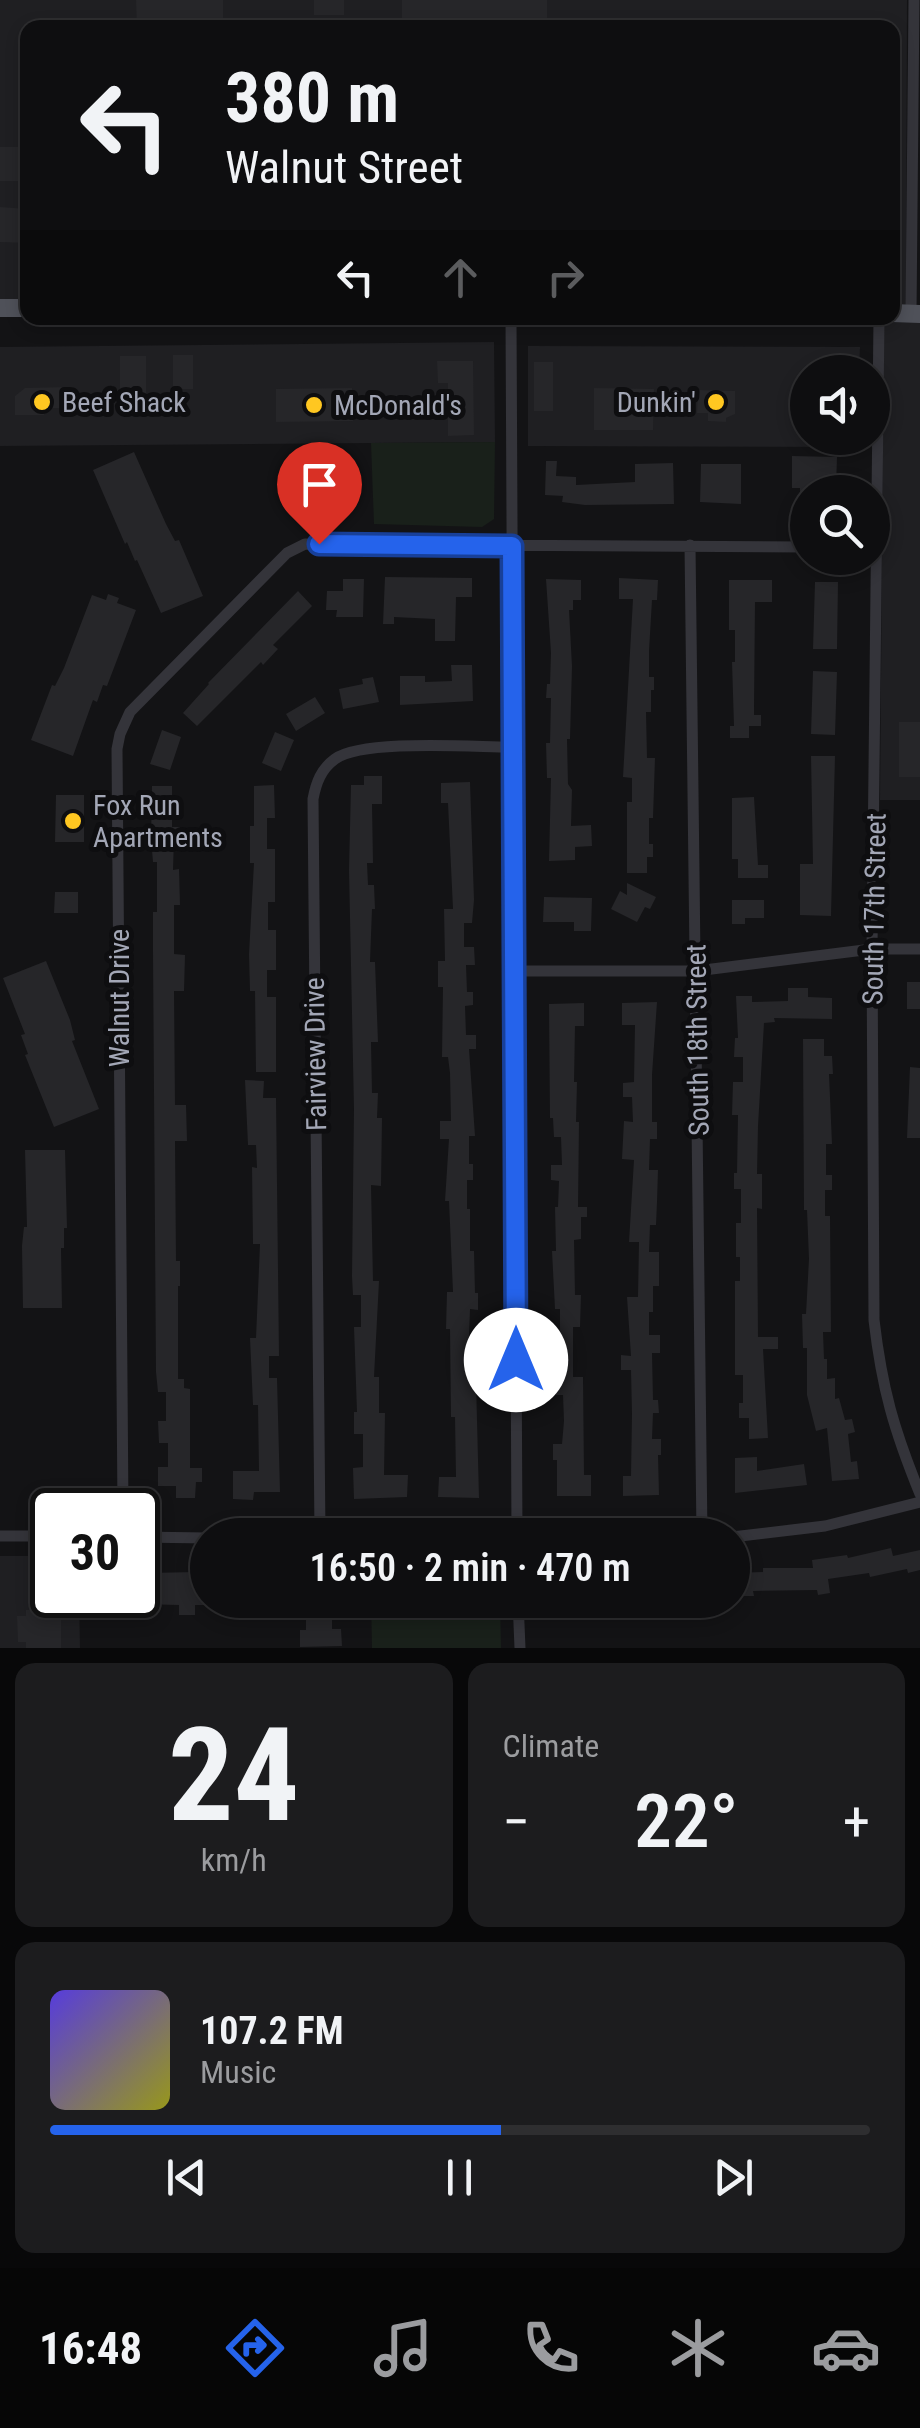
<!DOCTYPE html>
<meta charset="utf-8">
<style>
:root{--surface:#0e0e10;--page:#1c1c1e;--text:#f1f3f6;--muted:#9b9c9f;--line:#2e2e30;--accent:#2563eb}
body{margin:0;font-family:"Roboto Condensed",sans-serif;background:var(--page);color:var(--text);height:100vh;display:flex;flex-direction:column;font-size:38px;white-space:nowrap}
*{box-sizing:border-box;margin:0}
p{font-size:32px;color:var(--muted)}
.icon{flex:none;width:55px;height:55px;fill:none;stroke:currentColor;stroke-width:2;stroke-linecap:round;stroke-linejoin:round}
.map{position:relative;height:1648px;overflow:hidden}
.sheet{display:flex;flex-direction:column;gap:15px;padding:15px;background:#080809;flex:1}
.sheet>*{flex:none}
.hud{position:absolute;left:20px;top:20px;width:880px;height:305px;border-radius:20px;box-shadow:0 5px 15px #0003,0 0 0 2px var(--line);background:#0e0e10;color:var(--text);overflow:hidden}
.fabs{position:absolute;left:790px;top:355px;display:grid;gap:20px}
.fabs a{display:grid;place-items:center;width:100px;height:100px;border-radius:50%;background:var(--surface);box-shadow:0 5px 15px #0003,0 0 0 2px var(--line);font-size:50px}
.speed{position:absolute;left:30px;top:1488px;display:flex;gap:20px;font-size:50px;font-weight:700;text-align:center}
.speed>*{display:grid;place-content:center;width:130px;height:130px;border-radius:50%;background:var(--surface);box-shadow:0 5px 15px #0003,0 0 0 2px var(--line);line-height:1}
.speed .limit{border:5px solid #111;border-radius:15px;background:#fff;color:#111}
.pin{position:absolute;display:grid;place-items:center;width:85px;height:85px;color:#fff;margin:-102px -42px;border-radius:50% 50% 50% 0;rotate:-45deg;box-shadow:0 0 10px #0007}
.pin .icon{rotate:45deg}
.me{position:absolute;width:110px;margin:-55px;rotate:0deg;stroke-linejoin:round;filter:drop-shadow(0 0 8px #0008)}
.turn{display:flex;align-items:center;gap:35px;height:210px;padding:0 40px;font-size:45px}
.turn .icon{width:130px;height:130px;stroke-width:2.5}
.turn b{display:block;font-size:70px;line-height:85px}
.lanes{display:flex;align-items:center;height:95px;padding:0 40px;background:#0003;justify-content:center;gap:50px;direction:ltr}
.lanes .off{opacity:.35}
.big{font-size:75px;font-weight:600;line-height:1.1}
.sheet .widget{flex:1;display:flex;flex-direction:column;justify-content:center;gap:15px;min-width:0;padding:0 35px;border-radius:20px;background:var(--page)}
.sheet .dial{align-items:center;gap:0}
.dial b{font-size:130px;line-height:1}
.song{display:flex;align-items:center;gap:30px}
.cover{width:120px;height:120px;border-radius:15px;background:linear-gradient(135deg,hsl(250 70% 55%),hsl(60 70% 35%))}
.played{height:10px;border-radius:5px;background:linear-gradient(90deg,var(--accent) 55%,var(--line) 55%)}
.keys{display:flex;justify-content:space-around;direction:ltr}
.heat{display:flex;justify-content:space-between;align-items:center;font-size:55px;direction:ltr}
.sheet .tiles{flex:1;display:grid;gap:15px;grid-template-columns:1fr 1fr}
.widget:last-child{grid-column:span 2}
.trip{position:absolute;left:190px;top:1518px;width:560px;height:100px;border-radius:50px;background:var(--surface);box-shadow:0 5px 15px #0003,0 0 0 2px var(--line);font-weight:600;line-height:100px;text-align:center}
.tab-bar{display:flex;height:160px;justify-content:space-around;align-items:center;background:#060606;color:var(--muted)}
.tab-bar .icon{width:70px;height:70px}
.tab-bar .on{color:var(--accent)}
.tab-bar b{font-size:45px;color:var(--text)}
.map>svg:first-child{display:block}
.built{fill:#1f1f22}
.green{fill:#19201a}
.building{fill:#262629}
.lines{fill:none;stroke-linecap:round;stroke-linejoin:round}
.minor{stroke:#34343a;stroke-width:11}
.primary{stroke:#4f5159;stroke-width:18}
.route-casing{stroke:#184099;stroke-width:25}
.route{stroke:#2563eb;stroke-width:18}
.poi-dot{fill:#ffc721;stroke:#0e0e10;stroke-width:4}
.labels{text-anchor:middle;stroke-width:10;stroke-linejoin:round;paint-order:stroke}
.poi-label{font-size:28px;fill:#a3a7b6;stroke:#0e0e10;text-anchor:start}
.street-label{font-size:28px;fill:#a3a7b6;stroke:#0e0e10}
</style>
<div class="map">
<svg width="920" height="1648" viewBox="0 0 920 1648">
<rect width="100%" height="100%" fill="#131315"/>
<path class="built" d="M0,0H907L906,306H892V28H28L27,303L0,302Z
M884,320H920V800H880Z
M494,342L495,442L0,446V347Z
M528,346L860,347L859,372H808V438H858V447L528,446Z
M0,1556H52V1595H79L80,1648H0Z"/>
<path class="green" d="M495,442L494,519L482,527L374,524L371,443Z
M371,1600H500L501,1648H372Z"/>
<path class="building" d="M136,0H223V26L137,27Z
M314,0H344V15H314Z
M402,0H547V28H402Z
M0,147H28V181H0Z
M0,207L28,209V243L0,242Z
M173,355H193V389H173Z
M120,356H146V401L120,402Z
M437,361H473L474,435L448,436V383H438Z
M534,362H553V411H534Z
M69,387V408H43L44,415H15V396L25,388Z
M352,388L353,421L276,422V389Z
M594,388L654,389L653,430H594Z
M698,390L735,391V414L726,418V422L708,421V413H697Z
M134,452L166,524L175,541L179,540L203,596L161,613L137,560L135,561L127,542L125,544L93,470Z
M792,456L837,457L836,488H829L828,492H800V488H792Z
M546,461H557L556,476L576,477V485L635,482V464L673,463L674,504L585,505L562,502L563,496L545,495Z
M701,464H741V504L700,502Z
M385,577L472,578V597H456L455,641H435V619L394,617V624H383Z
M619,578L658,580L657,600H652L649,651V677H654V690H651V712H646L647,758H655L653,818H649V844H653V857H647V873H627V802H632V778L623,777L633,599H619Z
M343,579H364L363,617H336L337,610H326L327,591H343Z
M546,579L581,580V600H573V610H569L572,666L570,739H567L568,784L572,790L571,826L591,825L592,846L575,847V860L549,861L551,778H547L546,743H550L551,698H546L547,684H550L551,653Z
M729,580H772V602H755L754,707V715H761V726H749V738H730V726H734L732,662H735V630H729Z
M815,582H838L837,649H813Z
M298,591L312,606L273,645L278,649L263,665L261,662L197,726L183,713L209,684L208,683Z
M108,594L119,598L117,603L136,610L107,686L103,685L97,702L93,700L73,756L31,740L52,685L55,686L64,668L92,595L106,600Z
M451,665H472L473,701L400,705V676H425V682L452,681Z
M813,671L837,672L835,735L811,734Z
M373,677L379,702L343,709L339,689L363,684L362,679Z
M315,697L325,713L296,731L286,714Z
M899,722H920V777H899Z
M162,730L181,737L170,770L150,764Z
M275,732L294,740L281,771L262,763Z
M811,756H835L831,916L800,915V864H813Z
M364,776H382V804H372L373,863H367L368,885H374L375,909H372L370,962H375L378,1042H371L372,1093H378L377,1118H382L381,1186L371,1185L373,1281H379L374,1377H379V1413H385L384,1475H408L407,1497L354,1499L353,1468L363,1467V1434H354V1412H357L354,1327H361V1295H353L352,1276L354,1109L349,870L351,785H364Z
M470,782L474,900L472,923H464V947H474L475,965H466L467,992H473V1005L465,1006L466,1035H476V1049H469L475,1136H469V1164H473V1180H467V1209H470V1251H474L475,1293H478V1310L470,1309L469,1337H473L472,1381H476L479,1498L438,1497L439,1477H456L455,1417H451L450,1329H446L447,1292H453L449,1201H445L449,1139H440V1121H451L450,1073L448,1057H442L443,987H438V961H445L444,909H453L448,803H441V783Z
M274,785L275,818H267V849H275V902H268V930H276V970H267V997H276V1072H256L255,991H250L249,954L254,863H250V826H254V786Z
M152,786H172V827H180V838H174L173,870L179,869L180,905H174V954L185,955L184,991H174L175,1105H186L187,1141H175L176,1261H180V1286H178V1379H184V1388L190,1389V1468H202V1482H196L195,1498H176V1486H158V1467H168V1443H159L158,1421H166V1392H158L156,1372L153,951V912H157V862H153L151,839Z
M56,795H84V842H55Z
M754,797L758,865H768V878H738V859H732V798Z
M627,883L656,897L650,909L645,907L637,922L611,909L620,891L627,895Z
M55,892H78V913H54Z
M544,897L592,898L591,931H574V922H543Z
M732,900H764V918H745V924H732Z
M46,961L70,1020L75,1040L72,1041L99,1109L54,1127L25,1055L28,1054L21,1035L25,1034L3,978Z
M907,982H920V1009H907Z
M788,988H808V997L832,998V1019L774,1018L775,1022L764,1023L758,1126L757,1174H762V1209L757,1208L758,1337H778V1349H763L768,1438L749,1439V1418H739V1403H743V1375H735V1281H740V1257H736V1223H741V1189H734V1173H737L738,1115H732L733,1082H743V1057H734L735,1038H738L736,996H752V1002L788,1001Z
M657,1002L652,1075V1122H657V1139H650L649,1170H658L657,1202L656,1225H650L649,1252H659V1286H653V1312H649V1335H660V1353H652L653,1400H658L659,1413H653L652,1439H661V1455H658L659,1495L623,1496V1476H631L632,1414L631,1370H621V1355L631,1356L627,1297H638L639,1242H629L634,1160L622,1159L624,1121L633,1122L632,1097H623V1083L634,1082L635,1025H622V1003Z
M584,1003V1026H575L574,1082H577L576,1122H579L578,1207H587V1217H581V1239L574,1240L575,1295H581L580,1327H573V1377H583L584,1475H591V1496H557V1460H553V1444H562L564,1421L563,1395H556L555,1370H552V1336H560V1309H555L552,1251H556L555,1207H558L559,1181L551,1180V1165H562L561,1137H554L553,1118H550L549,1004Z
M803,1039H824V1056H832L833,1074H829L832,1144H826V1175H832V1190H825V1216H830L831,1332H823L824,1359H827V1379L835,1378V1399L839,1398L845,1420L852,1419L855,1432L848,1434L851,1462L857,1461L859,1479L832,1481L827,1428L816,1431L807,1395V1348H803L802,1314H806L809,1259L807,1210H804Z
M910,1067L920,1068V1138H907Z
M245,1080L264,1081L263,1098H276L279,1356H269V1378H277L280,1492H254L253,1500L233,1499V1471H259L258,1405H253L250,1338H256L260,1244H253L252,1167L257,1168L256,1145H248Z
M25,1150H65L67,1228H64V1248H61L62,1308H23L22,1246L24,1227H27Z
M757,1457V1471L804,1464L807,1485L735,1493V1458Z
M891,1548L893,1556L920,1550V1570L908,1573L907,1569L870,1577L869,1573L828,1579L830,1593L818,1595L817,1590L753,1591L754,1596H732V1573L763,1572V1568H813L812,1560L847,1555L848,1558Z
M196,1572V1579H208V1605H195V1615H179V1605L138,1604V1579H148V1573Z
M89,1595H107V1614H89Z
M306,1600H332V1629H341L342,1646L300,1647V1630H306Z
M554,1600H582L583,1617L555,1618Z
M26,1610H61V1648H26V1642H18L17,1616H26Z"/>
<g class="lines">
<path class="minor" d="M911,314L914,0
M511,318L517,1535
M879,318L872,949L874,1320C882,1389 894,1430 920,1494
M690,545L702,1535
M513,971H696L872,949H920
M123,1510L117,749L120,734L130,712L287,553L305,544L808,547
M320,1535L313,799C316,783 321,769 335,759C363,739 473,747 511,747
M0,1536H52
M138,1537L208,1538
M732,1537L825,1526L920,1502
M518,1600L520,1648"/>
<path class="primary" d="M0,308H28
M892,313L920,314"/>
</g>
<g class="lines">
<defs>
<path id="route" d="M319,544L512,546L516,1360"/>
</defs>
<use href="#route" class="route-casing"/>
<use href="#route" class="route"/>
</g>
<g class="poi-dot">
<circle cx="42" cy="402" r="10"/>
<circle cx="716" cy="402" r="10"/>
<circle cx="314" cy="405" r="10"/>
<circle cx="73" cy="821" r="10"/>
</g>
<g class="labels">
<g class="poi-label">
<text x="62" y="412">Beef Shack</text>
<text x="696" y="412" text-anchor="end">Dunkin'</text>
<text x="334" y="415">McDonald's</text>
<text x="93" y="815">Fox Run<tspan x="93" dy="32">Apartments</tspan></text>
</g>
<g class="street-label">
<text transform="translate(874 909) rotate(-89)" y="10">South 17th Street</text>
<text transform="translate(119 998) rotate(-90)" y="10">Walnut Drive</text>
<text transform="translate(697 1040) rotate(-91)" y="10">South 18th Street</text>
<text transform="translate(315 1054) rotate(-91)" y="10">Fairview Drive</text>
</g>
</g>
</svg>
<div class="fabs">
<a><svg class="icon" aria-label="sound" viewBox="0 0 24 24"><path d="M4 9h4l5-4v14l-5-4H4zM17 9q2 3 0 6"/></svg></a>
<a><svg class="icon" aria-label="search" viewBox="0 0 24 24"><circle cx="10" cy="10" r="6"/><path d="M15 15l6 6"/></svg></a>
</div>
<div class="speed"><div class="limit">30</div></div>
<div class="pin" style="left:319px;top:544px;background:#d93025"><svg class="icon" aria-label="arrive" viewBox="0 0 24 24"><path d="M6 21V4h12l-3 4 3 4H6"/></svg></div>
<svg class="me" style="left:516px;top:1360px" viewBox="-20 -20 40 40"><circle r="19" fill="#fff"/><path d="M0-13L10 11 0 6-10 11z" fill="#2563eb"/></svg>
<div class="trip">16:50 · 2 min · 470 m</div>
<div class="hud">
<div class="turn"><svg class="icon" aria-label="left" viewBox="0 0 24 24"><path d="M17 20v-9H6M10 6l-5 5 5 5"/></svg><div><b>380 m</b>Walnut Street</div></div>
<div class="lanes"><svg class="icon" aria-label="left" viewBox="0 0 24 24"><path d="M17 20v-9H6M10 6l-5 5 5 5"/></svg><svg class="icon off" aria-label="ahead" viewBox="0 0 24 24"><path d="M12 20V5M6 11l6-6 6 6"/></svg><svg class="icon off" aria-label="right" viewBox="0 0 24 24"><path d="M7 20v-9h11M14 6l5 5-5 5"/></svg></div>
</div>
</div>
<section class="sheet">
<div class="tiles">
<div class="widget dial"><b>24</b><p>km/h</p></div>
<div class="widget"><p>Climate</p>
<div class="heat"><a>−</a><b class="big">22°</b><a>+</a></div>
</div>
<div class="widget">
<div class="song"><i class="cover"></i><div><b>107.2 FM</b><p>Music</p></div></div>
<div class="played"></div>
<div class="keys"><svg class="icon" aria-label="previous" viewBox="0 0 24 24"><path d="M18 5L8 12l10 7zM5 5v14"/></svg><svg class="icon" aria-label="pause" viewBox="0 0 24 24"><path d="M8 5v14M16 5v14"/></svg><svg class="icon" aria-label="next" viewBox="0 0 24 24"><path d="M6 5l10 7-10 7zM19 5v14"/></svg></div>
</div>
</div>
</section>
<nav class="tab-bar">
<b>16:48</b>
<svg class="icon on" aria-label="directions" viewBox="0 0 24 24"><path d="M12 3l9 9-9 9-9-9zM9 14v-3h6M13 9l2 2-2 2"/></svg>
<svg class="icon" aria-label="music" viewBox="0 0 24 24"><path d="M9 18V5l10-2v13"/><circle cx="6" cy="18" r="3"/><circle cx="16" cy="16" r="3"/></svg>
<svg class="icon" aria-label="phone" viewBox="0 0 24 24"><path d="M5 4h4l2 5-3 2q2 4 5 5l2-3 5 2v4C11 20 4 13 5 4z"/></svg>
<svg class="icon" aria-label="climate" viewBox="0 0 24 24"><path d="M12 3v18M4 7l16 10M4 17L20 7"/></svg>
<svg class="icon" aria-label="car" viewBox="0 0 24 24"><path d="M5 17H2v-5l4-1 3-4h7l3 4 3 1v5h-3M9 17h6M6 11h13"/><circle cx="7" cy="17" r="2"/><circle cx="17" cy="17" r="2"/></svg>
</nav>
